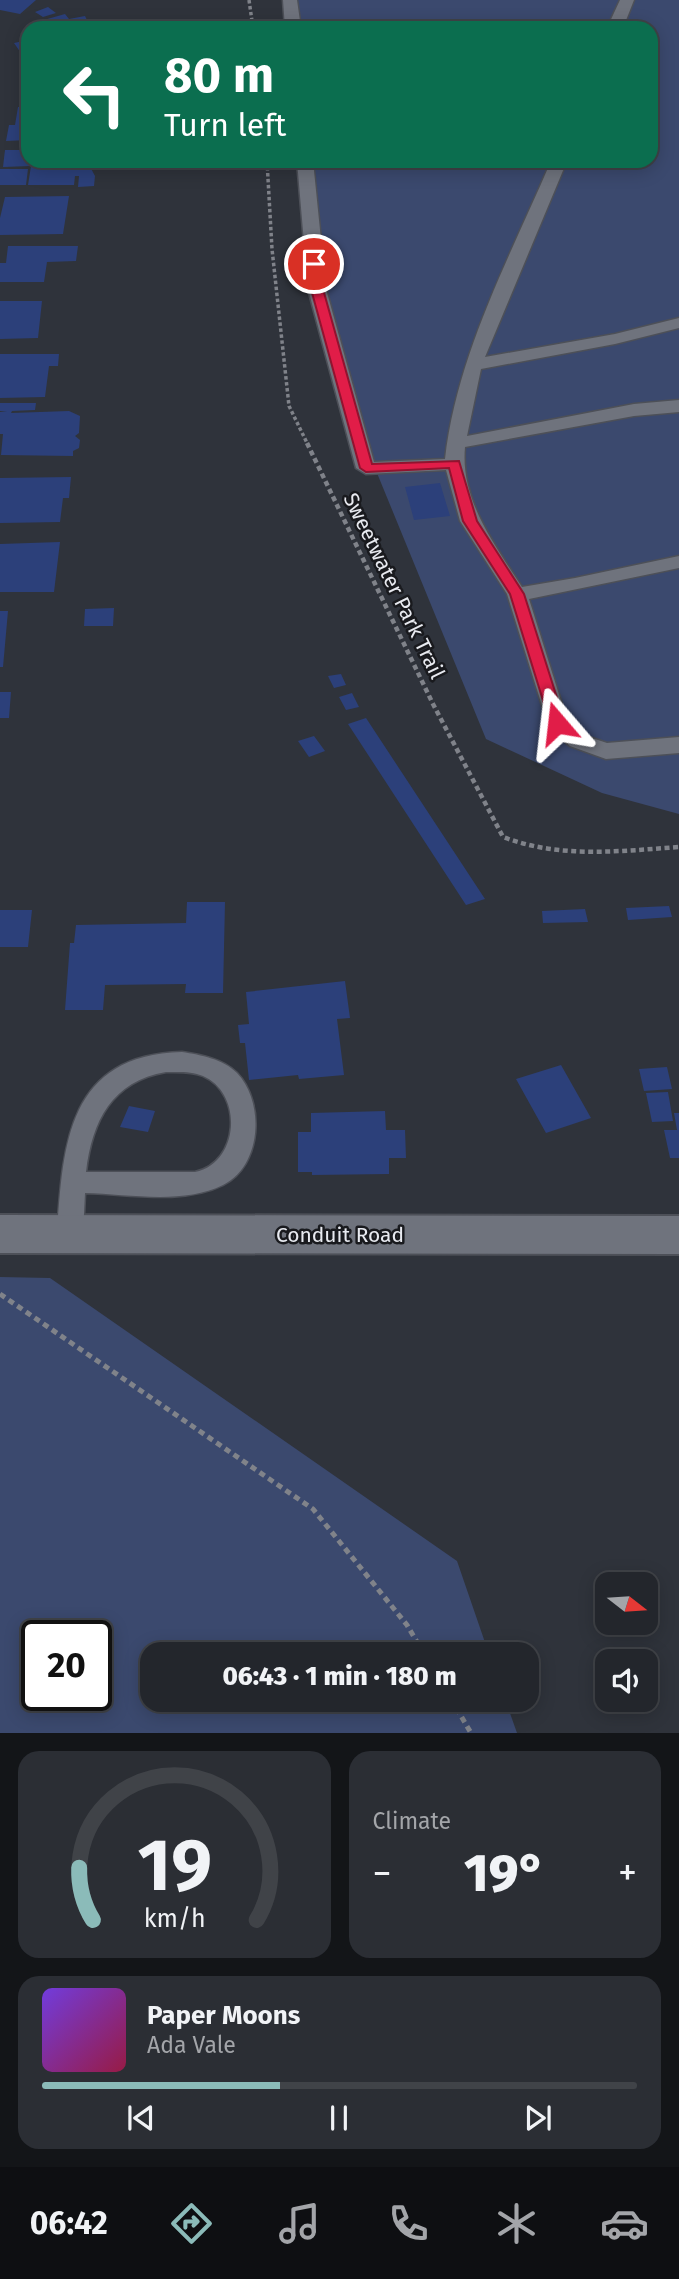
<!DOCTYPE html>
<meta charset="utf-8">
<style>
:root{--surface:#23262c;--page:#2b2e34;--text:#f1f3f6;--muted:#a3a5a9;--line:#404348;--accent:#8bbbb9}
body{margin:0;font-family:"Fira Sans",sans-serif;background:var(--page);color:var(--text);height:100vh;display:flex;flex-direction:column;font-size:26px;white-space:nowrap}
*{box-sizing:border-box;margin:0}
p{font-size:23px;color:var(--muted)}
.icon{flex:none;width:38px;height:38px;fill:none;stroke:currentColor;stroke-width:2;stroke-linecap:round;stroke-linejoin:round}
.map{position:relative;height:1733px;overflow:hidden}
.side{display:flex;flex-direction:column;gap:18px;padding:18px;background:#131518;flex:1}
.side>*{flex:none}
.guide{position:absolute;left:21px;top:21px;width:637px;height:147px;border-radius:21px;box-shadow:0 4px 18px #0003,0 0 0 2px var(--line);background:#0b6e4f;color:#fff;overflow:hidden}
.needle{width:46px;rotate:107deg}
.buttons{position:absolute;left:595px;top:1572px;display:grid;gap:14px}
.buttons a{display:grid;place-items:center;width:63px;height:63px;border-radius:14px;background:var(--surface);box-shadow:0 4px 18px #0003,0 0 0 2px var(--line);font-size:35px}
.speed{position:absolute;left:21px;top:1620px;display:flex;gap:14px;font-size:35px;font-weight:700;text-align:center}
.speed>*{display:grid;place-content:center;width:91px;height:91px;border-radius:50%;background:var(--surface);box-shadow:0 4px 18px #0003,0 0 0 2px var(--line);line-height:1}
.speed .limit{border:4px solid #111;border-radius:10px;background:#fff;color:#111}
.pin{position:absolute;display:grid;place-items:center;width:60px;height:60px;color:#fff;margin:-30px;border:4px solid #fff;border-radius:50%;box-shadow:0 2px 7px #0007}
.me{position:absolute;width:77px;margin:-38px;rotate:343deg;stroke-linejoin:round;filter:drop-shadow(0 0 5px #0008)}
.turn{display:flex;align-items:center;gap:24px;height:147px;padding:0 28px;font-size:32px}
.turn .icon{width:91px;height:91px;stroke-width:2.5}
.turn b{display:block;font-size:49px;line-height:60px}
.big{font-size:52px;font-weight:800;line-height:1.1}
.side .card{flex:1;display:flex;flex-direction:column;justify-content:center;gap:10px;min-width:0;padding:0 24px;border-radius:21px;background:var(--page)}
.side .dial{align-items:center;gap:0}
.dial svg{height:182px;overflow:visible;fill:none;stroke:var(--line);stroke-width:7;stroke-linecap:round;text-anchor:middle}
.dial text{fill:var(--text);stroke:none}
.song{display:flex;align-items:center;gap:21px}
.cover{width:84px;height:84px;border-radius:10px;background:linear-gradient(135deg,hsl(260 70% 55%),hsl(340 70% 35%))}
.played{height:7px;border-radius:4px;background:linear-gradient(90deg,var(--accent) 40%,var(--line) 40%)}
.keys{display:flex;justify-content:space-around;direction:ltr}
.heat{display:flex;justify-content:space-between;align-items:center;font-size:38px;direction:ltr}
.side .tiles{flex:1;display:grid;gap:18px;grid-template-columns:1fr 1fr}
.card:last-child{grid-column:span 2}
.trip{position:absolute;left:140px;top:1642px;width:399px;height:70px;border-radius:21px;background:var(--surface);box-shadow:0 4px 18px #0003,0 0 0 2px var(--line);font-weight:800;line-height:70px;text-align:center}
.menu{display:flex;height:112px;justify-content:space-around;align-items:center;background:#0e0f12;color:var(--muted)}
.menu .icon{width:49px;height:49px}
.menu .active{color:var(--accent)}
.menu b{font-size:32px;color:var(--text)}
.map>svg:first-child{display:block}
.green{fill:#3b496e;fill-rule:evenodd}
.building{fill:#2c407a}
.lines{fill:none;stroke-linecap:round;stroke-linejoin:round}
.service-casing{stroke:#4d5058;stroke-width:3}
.minor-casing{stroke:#4d5058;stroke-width:4}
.path-far2{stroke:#80838a;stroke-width:3.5;stroke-dasharray:3.5 2.5;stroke-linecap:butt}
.path-far1{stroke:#80838a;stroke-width:4.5;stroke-dasharray:5 3.5;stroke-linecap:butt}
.path{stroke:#80838a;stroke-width:5;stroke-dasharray:6 4.5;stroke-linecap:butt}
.service{fill:#6f737d;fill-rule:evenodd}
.minor{fill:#6f737d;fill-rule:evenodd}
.route{fill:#e11d48;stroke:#92132f;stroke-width:2}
.labels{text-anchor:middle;stroke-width:5;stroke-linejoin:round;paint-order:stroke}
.street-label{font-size:21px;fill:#e8eaf0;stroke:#191a1e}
</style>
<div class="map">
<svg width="679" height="1733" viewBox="0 0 679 1733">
<rect width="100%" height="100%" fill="#2f333b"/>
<path class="green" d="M293,0H679V814L602,793L486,739L336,373L311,161H651V28H296Z
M0,1277L50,1278L457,1561L489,1654H152V1699H505L517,1733H0ZM96,1636V1696H37V1636Z"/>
<path class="building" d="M0,0H36L20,14L0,10Z
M48,7L56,13L43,17L35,12Z
M65,14L69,19L85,16L91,28H29L26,25Z
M28,40V55L23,56L14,43Z
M18,107H28V140L6,141L9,125H15Z
M5,150H28V161H87L95,176L94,186L78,187L79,176H75L74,185H28L31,166L3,167Z
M0,169H28L26,185H0Z
M69,196L63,234L0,235V218L5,197Z
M8,246H78L76,261L47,262L44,282H0V263H6Z
M0,301H42L38,338L0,339Z
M0,354H59L58,366H49L45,397L0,398Z
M0,403H36L35,410L12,411L11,413L69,411L80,416L79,433L75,436L80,440L79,448L73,451V456L1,455L3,434H0V412H7L0,411Z
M71,477L69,498H63L60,522L0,523V478Z
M440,483L450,516L414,520L405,487Z
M60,542L54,592H0V544Z
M114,608L113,626H84L85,609Z
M0,611H8L3,667H0Z
M341,674L346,685L334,688L328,676Z
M0,692H11L9,718H0Z
M352,693L359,707L346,710L339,697Z
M366,718L485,899L466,905L348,724Z
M314,736L325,751L309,757L298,741Z
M187,902H225L223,993H185L186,984L105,985L103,1010H65L70,943H74L76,925L186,923Z
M669,906L672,917L628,920L626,908Z
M585,909L588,922L543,923L542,911Z
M0,910H32L28,947H0Z
M345,981L350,1018L337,1019L344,1075L299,1079L298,1075L249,1080L245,1043H240L238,1025L249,1024L246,992Z
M561,1065L591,1118L546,1133L516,1079Z
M667,1067L672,1089L644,1091L639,1069Z
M668,1092L673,1121L652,1122L646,1093Z
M129,1106L155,1111L148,1132L120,1127Z
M385,1111L386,1130H405L406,1158H389V1174L312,1175V1172H298V1132H311V1113Z
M674,1113H679V1158H670L664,1130H677Z"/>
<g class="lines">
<defs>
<path id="service" d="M283,0H297L301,28H285Z
M620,0H634L623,28H607Z
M297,161H313L326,289L374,462L445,459C457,354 510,257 551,161H567L485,357L615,334L679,318V328L615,344L481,369L467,436L634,404L679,400V412L634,416L465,447C460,500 495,545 522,587L575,578L679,556V568L529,599L567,720L586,736L607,743L679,737V753L606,759L570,746L549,728L507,594L460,521L446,470L366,474L356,468L308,289Z
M182,1052C201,1055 223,1059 237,1073C265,1102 262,1166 223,1185C183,1205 128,1194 85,1193L83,1234L79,1242L70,1245L61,1242L57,1234C63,1143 68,1055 182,1052ZM166,1072C178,1072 192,1071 203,1076C244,1094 239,1163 195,1172H86C92,1121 112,1081 166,1072Z"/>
<path id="minor" d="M0,1215L679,1216V1254L0,1253Z"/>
</defs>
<use href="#service" class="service-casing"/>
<use href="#minor" class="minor-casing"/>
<path class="path-far2" d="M249,0L253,28
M267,161L272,249L289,406L308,445"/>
<path class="path-far1" d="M307,443L433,704L503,837C561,859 619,851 679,847"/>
<path class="path" d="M0,1294L313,1509L407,1625L424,1654
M451,1699L471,1733"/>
<use href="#service" class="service"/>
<use href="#minor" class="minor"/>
</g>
<path class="route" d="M314,260L320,264L323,289L372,464L459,461L477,521L524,594L565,723L562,726H552L550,723L510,594L463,521L449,468L366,472L360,468L311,289L308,264Z"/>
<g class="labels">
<g class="street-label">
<text transform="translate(394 586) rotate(64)" y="7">Sweetwater Park Trail</text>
<text x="340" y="1242">Conduit Road</text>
</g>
</g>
</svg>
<div class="buttons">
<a><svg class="needle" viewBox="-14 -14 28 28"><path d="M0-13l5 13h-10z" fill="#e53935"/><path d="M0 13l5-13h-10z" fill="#a3a5a9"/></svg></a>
<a><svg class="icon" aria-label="sound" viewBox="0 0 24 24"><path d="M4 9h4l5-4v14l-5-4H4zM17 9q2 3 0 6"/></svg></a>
</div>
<div class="speed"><div class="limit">20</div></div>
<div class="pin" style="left:314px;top:264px;background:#d93025"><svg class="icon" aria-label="arrive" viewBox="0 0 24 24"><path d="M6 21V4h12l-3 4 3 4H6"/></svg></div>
<svg class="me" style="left:557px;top:723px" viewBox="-20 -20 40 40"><path d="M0-17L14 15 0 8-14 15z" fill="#e11d48" stroke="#fff" stroke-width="4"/></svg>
<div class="trip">06:43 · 1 min · 180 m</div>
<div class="guide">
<div class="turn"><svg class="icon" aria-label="left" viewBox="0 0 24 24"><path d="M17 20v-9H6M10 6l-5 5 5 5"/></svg><div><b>80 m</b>Turn left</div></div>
</div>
</div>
<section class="side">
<div class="tiles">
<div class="card dial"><svg viewBox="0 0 100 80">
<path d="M14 69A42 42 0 1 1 86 69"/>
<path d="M14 69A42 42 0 0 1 8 46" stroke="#8bbbb9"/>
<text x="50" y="56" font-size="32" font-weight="700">19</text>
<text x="50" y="72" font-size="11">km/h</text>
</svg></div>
<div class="card"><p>Climate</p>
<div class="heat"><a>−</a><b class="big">19°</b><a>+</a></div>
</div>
<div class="card">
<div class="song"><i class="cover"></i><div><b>Paper Moons</b><p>Ada Vale</p></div></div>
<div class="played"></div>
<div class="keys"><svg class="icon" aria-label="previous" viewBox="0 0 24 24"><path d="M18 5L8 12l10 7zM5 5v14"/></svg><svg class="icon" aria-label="pause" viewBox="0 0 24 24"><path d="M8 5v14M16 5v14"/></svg><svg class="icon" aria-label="next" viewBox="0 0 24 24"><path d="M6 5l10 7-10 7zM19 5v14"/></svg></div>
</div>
</div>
</section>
<nav class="menu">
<b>06:42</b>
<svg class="icon active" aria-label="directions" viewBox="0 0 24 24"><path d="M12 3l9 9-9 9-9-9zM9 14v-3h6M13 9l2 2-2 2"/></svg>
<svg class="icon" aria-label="music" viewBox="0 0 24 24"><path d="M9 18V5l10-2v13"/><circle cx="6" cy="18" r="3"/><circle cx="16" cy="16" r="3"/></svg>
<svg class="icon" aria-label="phone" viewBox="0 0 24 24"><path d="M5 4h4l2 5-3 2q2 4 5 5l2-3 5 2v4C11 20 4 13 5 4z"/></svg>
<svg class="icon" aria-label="climate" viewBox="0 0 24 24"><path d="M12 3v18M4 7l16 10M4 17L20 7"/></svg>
<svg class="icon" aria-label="car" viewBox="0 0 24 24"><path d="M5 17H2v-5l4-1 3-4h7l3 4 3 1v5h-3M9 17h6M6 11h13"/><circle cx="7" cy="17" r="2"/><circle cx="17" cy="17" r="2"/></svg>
</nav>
